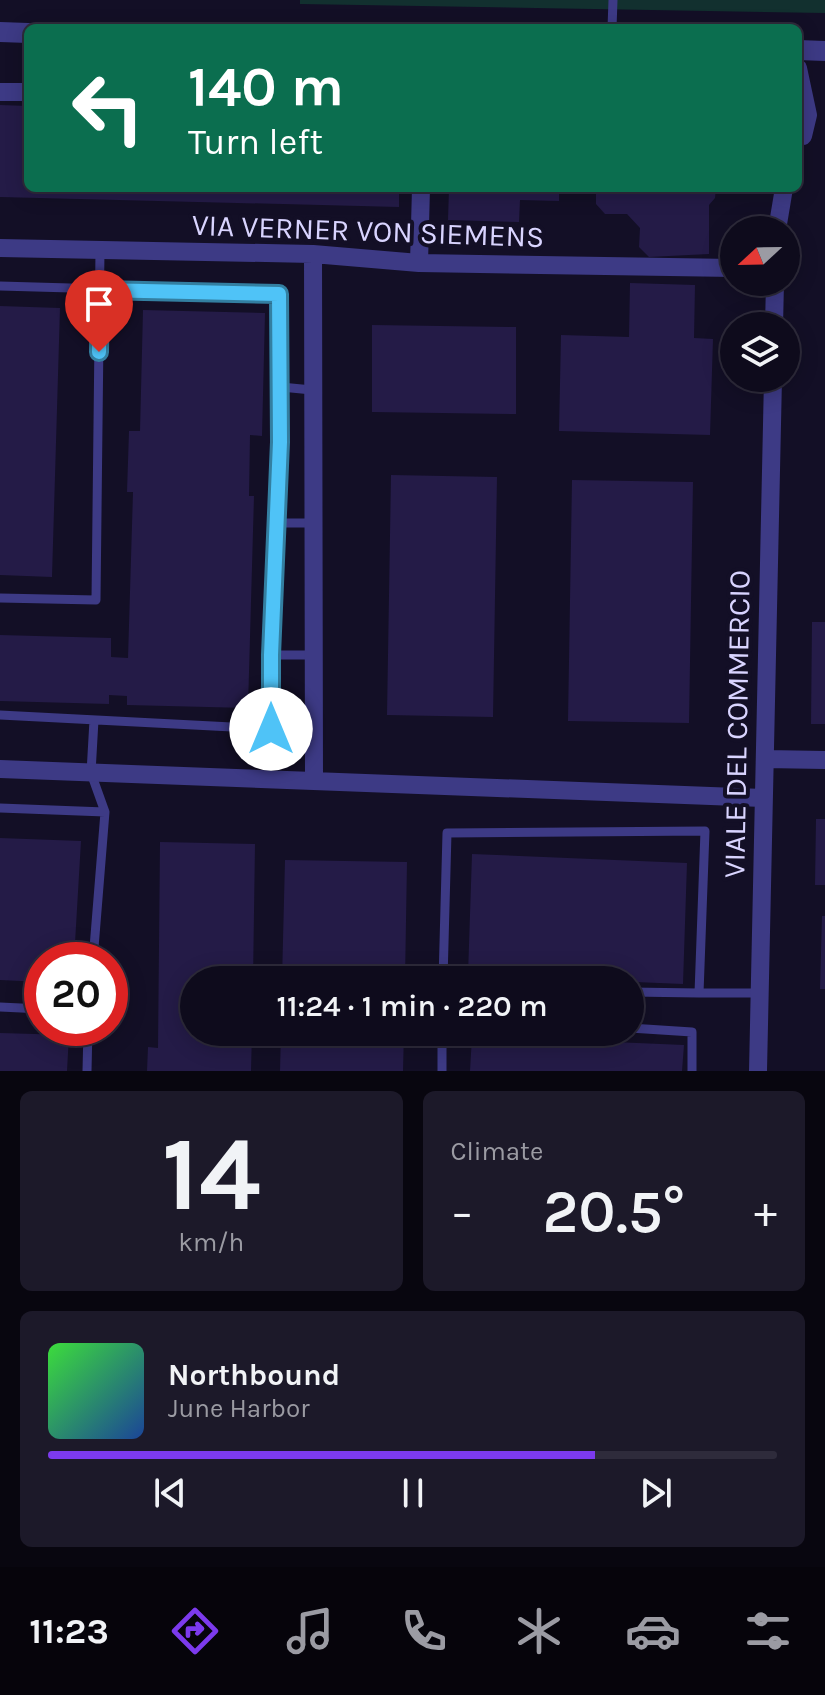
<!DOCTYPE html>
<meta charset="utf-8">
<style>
:root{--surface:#0e0b1c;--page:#1c1929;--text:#f1f3f6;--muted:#9b9ba3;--line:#2e2b3b;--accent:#7c3aed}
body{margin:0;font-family:Karla,sans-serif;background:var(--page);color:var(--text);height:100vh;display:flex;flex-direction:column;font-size:30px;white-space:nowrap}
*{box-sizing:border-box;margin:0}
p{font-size:26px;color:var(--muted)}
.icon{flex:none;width:44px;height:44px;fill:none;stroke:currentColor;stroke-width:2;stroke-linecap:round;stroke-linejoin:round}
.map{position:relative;height:1071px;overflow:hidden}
.drawer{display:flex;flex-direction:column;gap:20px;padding:20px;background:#08060f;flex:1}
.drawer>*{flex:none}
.hud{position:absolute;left:24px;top:24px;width:778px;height:168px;border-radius:12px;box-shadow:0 4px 20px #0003,0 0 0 2px var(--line);background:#0b6e4f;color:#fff;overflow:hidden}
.needle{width:52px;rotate:248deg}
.buttons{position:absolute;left:720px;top:216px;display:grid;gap:16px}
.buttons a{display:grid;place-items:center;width:80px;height:80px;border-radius:50%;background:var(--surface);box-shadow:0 4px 20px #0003,0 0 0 2px var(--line);font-size:40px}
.speed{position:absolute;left:24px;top:942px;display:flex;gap:16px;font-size:40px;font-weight:700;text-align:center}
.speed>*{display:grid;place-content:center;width:104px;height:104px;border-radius:50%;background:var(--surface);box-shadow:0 4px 20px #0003,0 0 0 2px var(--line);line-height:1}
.speed .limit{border:12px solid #d22;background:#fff;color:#111}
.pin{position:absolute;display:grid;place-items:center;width:68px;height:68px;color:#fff;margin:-82px -34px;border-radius:50% 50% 50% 0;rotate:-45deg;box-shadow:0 0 8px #0007}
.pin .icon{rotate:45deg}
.me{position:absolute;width:88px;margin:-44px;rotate:0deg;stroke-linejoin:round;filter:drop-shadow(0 0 6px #0008)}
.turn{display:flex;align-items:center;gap:28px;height:168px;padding:0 32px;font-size:36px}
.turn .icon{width:104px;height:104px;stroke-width:2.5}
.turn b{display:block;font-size:56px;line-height:68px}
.big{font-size:60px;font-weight:600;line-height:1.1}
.drawer .tile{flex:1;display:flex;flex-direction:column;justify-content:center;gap:12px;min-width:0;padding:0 28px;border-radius:12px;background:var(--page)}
.drawer .dial{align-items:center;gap:0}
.dial b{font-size:104px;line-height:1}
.song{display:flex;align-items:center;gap:24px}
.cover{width:96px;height:96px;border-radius:12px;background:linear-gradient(135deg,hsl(120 70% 55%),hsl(220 70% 35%))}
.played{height:8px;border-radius:4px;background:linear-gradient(90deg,var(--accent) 75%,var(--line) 75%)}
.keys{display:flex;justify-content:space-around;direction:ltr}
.heat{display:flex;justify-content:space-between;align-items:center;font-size:44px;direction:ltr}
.drawer .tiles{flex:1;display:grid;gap:20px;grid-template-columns:1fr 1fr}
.tile:last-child{grid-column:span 2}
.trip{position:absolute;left:180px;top:966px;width:464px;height:80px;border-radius:40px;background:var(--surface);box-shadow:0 4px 20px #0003,0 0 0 2px var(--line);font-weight:600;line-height:80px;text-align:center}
.tabs{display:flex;height:128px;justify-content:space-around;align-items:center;background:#06040b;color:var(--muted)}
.tabs .icon{width:56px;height:56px}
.tabs .selected{color:var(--accent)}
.tabs b{font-size:36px;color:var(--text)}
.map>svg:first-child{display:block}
.garden{fill:#12302f}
.building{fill:#241b47}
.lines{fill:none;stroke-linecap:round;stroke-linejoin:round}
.service{stroke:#3d3a85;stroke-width:9}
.minor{stroke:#3d3a85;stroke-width:18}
.tertiary{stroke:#3d3a85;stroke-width:20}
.route-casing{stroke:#337fa1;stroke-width:20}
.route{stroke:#4fc3f7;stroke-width:14}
.labels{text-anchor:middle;stroke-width:8;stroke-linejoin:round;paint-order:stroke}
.street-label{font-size:30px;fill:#d9d4ff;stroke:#130f26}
</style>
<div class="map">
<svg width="825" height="1071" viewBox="0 0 825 1071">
<rect width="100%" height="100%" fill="#130f26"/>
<path class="garden" d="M300,0H825V13L300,4Z"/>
<path class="building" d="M0,105L28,106V188H399V207L0,197Z
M449,188H559V201L520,200L519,222L448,220Z
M596,188H716L715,198L709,205V254L649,257L639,247L640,228L627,214H605L596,204Z
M630,283L695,285L694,338L713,339L710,435L559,431L561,335L629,337Z
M0,306L60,308L52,577L0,575Z
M143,310L265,313L262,436L250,435L249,496H254L248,708L127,705V696L109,695V704L0,701V635L111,638V657L128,658L133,492H127L129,431H140Z
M372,325L516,327V414L372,412Z
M391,475L497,477L493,717L387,715Z
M572,480L693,482L689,723L568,721Z
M812,622H825V724H811Z
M816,819H825V885H815Z
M0,838L81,841L74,960H42V982L0,980Z
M160,842L255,844L253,980H194V1032H252L251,1071H147L148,1047L158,1048Z
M472,854L687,863L683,984L468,975Z
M285,860L407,862L405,980H282Z
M822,916H825V989H820Z
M281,1032H404L403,1071H280Z
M0,1033L69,1035L67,1071H0Z
M472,1036L684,1045L682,1071H470Z"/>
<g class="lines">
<path class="service" d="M612,28L613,0
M0,286L279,294V523L271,655V729L0,715
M281,387L312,390
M279,523H311
M0,598L96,600L100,250
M271,655H314
M0,808L105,812
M93,960L105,812L91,773L94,720
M443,980L447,833L705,831L699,993H759
M630,992L699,993
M0,1007L42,1009
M630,1028L692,1032V1071
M87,1071L88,1028
M442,1071V1032"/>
<path class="minor" d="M798,68L808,115L803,136
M0,92H28
M777,230L784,188
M0,248L313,254L419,263L734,268
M313,254L314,780
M419,263L421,188
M774,326L775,282
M765,759L825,760
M0,769L763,798
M758,1071L773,378"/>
<path class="tertiary" d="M0,32L28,33
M798,50L825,51"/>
</g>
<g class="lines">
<defs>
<path id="route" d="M99,352L100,290L279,294L280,442L271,655V729"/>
</defs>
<use href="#route" class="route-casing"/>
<use href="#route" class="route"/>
</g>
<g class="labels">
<g class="street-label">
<text transform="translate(368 231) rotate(2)" y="10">VIA VERNER VON SIEMENS</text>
<text transform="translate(737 724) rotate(-89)" y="10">VIALE DEL COMMERCIO</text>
</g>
</g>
</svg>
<div class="buttons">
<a><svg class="needle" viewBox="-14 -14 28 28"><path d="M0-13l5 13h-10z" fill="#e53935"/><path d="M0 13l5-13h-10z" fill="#9b9ba3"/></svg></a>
<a><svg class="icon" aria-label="layers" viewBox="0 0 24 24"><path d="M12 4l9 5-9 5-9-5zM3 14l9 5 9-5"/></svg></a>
</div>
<div class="speed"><div class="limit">20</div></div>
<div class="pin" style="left:99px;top:352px;background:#d93025"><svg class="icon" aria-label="arrive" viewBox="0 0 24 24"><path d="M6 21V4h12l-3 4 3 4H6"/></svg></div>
<svg class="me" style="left:271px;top:729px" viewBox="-20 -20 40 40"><circle r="19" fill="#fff"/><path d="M0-13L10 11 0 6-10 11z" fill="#4fc3f7"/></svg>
<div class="trip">11:24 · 1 min · 220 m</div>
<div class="hud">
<div class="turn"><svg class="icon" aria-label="left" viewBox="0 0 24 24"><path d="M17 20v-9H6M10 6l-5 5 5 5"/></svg><div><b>140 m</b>Turn left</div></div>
</div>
</div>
<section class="drawer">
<div class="tiles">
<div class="tile dial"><b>14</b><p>km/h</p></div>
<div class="tile"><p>Climate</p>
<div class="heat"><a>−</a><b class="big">20.5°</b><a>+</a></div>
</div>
<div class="tile">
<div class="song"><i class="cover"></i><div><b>Northbound</b><p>June Harbor</p></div></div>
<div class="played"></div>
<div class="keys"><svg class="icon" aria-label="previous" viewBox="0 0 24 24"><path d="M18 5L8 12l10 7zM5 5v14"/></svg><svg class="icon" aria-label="pause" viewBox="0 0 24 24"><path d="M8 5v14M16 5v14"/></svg><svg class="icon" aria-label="next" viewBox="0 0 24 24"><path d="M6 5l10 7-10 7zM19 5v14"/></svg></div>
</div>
</div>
</section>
<nav class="tabs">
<b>11:23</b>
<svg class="icon selected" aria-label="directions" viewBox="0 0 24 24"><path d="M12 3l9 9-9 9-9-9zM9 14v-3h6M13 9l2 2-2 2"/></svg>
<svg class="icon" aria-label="music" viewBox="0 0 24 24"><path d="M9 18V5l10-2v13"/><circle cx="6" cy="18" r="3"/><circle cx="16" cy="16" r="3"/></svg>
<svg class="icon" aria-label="phone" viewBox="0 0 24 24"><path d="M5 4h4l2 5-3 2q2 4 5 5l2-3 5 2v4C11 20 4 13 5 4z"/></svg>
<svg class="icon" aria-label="climate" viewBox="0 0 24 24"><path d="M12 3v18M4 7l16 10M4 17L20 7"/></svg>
<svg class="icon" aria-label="car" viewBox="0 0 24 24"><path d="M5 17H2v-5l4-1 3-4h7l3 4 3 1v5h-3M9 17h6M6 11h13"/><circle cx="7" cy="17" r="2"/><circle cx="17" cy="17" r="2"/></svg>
<svg class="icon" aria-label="filters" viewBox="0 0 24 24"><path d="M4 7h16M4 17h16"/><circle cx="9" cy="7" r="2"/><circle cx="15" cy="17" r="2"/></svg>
</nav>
